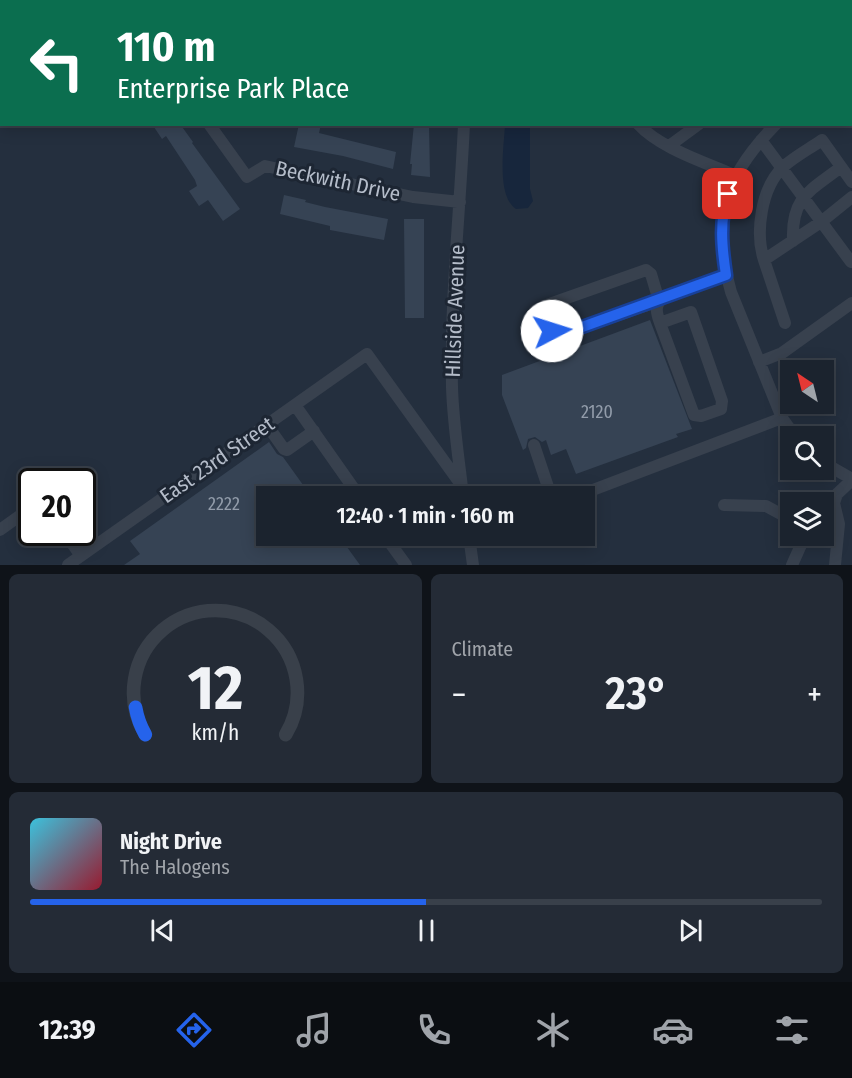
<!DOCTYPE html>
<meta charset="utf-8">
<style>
:root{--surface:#1b232e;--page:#242b36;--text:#f1f3f6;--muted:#a0a4aa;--line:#39404a;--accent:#2563eb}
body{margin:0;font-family:"Fira Sans Condensed",sans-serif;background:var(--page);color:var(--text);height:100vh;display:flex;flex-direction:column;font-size:22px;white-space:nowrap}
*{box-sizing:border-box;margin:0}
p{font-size:20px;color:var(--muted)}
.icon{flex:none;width:33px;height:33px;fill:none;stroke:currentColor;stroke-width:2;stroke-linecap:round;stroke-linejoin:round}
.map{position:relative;height:565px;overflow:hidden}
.sheet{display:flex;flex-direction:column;gap:9px;padding:9px;background:#0f1319;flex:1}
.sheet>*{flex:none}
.hud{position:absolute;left:0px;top:0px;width:852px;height:126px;box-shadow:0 3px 15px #0003,0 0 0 2px var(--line);background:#0b6e4f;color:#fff;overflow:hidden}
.needle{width:39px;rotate:325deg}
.tools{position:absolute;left:780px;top:360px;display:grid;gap:12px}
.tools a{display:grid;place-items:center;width:54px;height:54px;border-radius:0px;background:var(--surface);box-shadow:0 3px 15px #0003,0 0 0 2px var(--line);font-size:30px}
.speed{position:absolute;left:18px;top:468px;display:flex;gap:12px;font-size:30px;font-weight:700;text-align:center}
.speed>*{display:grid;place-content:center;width:78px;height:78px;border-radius:50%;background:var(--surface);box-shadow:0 3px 15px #0003,0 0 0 2px var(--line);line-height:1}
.speed .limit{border:3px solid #111;border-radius:9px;background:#fff;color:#111}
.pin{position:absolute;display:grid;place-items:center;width:51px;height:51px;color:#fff;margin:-26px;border-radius:12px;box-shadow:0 3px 9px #0006}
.me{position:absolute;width:66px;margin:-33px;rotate:85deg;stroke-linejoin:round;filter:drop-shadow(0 0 4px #0008)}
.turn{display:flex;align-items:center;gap:21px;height:126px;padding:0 18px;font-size:27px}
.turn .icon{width:78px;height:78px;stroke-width:2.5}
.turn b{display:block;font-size:42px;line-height:51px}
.big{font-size:45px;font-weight:600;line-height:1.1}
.sheet .widget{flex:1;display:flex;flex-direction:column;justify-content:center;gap:9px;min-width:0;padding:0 21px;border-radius:9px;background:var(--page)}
.sheet .dial{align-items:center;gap:0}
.dial svg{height:156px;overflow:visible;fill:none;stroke:var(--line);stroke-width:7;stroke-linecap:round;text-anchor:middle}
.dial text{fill:var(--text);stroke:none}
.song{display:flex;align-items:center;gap:18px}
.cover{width:72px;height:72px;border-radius:9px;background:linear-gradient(135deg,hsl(190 70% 55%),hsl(350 70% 35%))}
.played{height:6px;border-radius:3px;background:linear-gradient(90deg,var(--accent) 50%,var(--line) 50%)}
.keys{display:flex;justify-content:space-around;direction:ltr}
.heat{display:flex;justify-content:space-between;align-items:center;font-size:33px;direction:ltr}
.sheet .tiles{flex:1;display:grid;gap:9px;grid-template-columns:1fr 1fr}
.widget:last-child{grid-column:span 2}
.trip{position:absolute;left:256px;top:486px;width:339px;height:60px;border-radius:0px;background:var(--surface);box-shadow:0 3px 15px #0003,0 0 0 2px var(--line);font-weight:600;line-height:60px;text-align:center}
.tabs{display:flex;height:96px;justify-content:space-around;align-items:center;background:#0b0e12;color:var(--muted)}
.tabs .icon{width:42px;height:42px}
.tabs .selected{color:var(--accent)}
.tabs b{font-size:27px;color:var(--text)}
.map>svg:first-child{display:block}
.water{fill:#17263c}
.building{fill:#364354}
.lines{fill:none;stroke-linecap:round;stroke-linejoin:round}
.minor{stroke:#38414e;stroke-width:12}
.route-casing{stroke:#184099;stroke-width:15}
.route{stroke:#2563eb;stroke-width:10}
.labels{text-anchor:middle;stroke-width:6;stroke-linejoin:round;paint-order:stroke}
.number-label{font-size:18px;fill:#929caa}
.street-label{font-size:21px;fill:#b4bcc9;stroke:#1d2633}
</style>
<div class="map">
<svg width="852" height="565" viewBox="0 0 852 565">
<rect width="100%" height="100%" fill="#242f3e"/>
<path class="water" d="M505,125H530V189L533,201L528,208L516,209C496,196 504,146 505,125Z"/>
<path class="building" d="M152,124H180L193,142L192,143L240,209L223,221L208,200L199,206L189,191L197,186L195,180L166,136L162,139Z
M299,124H321L319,133L396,152L393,169L343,156L294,147Z
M414,124H429L430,177L411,175L412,164H410Z
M284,195L306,200L305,202L325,207L388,219L384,240L330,230V226L280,214Z
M404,219H424V318H405Z
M650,320L692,429L676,434L678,437L576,474L566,449L551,455L546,440L542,442L535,437L528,439L526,448L523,450L502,395V375Z
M269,442L277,454L283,457L311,496H267V536H339L360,565H124L140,554L130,541Z"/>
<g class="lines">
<path class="minor" d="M92,0L94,2
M362,0L374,2
M799,0L800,2
M241,2V0
M426,2V0
M470,2L471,0
M850,17L852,16
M850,71L852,70
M209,124L247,177L265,166L413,197L460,202
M638,124C661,149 705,162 736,176
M776,124C723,178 711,219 731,292L782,418L795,436
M761,140L851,262
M669,146L699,124
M852,182L822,140C809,149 794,157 783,167C761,188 755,233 764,260L821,222L852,197
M793,241C791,197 810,191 841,167
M764,260L785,323
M646,270L651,274L659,301L560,335L556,336L543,309L544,306Z
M660,323L691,312L722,401L721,409L701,416L694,415L660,323C656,312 654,304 665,297L726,275
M759,362L782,353L852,303
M295,405L359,496
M267,425L284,449L287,450L314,431
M534,445L551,496
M824,463L852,479
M463,496C459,460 453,423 452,387C450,299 460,212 464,124
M577,496L782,418
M724,505L766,506L790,519
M0,530L32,507
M64,532L81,556
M385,536L406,565
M469,536L473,565
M68,565L367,354L462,486
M792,565L805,536
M835,565L839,524L834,503L837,494L852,480"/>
</g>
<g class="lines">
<defs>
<path id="route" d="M552,331L556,336L560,335L726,275C722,248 719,221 728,194"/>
</defs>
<use href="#route" class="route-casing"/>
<use href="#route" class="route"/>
</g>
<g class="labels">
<g class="number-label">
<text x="597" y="418">2120</text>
<text x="224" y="510">2222</text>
</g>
<g class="street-label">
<text transform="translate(338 181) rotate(12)" y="7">Beckwith Drive</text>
<text transform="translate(455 311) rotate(-88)" y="7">Hillside Avenue</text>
<text transform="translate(217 460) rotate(-35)" y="7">East 23rd Street</text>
</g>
</g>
</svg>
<div class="tools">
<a><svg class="needle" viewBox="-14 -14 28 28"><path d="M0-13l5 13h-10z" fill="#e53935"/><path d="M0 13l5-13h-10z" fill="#a0a4aa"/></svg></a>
<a><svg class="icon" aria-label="search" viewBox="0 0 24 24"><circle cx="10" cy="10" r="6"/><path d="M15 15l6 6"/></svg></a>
<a><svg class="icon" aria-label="layers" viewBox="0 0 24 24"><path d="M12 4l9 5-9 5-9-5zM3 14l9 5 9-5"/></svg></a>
</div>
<div class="speed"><div class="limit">20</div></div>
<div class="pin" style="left:728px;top:194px;background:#d93025"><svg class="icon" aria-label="arrive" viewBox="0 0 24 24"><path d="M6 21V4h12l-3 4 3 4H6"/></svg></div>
<svg class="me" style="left:552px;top:331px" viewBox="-20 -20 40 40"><circle r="19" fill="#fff"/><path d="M0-13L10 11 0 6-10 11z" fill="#2563eb"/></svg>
<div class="trip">12:40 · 1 min · 160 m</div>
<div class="hud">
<div class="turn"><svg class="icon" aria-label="left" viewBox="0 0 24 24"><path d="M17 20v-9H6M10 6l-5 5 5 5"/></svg><div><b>110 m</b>Enterprise Park Place</div></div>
</div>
</div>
<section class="sheet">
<div class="tiles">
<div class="widget dial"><svg viewBox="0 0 100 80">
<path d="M14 69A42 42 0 1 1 86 69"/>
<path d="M14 69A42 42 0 0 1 9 55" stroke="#2563eb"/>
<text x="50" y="56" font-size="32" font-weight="700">12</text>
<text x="50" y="72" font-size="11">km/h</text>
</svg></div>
<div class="widget"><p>Climate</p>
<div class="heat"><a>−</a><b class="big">23°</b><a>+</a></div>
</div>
<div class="widget">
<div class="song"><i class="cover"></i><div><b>Night Drive</b><p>The Halogens</p></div></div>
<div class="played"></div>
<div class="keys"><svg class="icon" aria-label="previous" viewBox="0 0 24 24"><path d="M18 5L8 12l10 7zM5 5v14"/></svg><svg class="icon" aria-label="pause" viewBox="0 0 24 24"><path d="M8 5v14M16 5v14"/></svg><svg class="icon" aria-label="next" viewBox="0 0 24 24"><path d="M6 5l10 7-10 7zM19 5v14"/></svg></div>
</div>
</div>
</section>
<nav class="tabs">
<b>12:39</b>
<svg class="icon selected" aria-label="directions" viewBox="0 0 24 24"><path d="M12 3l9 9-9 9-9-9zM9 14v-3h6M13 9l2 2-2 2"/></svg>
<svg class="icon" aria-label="music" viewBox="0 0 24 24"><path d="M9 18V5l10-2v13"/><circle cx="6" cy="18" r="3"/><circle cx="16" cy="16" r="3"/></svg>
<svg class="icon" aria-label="phone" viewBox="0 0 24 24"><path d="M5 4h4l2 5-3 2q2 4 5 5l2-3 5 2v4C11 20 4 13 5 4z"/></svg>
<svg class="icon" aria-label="climate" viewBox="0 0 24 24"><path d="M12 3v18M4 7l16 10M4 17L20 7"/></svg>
<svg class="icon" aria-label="car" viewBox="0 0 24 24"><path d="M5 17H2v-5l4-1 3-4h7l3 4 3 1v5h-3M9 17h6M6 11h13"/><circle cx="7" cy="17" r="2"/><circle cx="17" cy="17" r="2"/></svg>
<svg class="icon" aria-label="filters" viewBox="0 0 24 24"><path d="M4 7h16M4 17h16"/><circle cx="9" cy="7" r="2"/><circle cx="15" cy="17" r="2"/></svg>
</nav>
